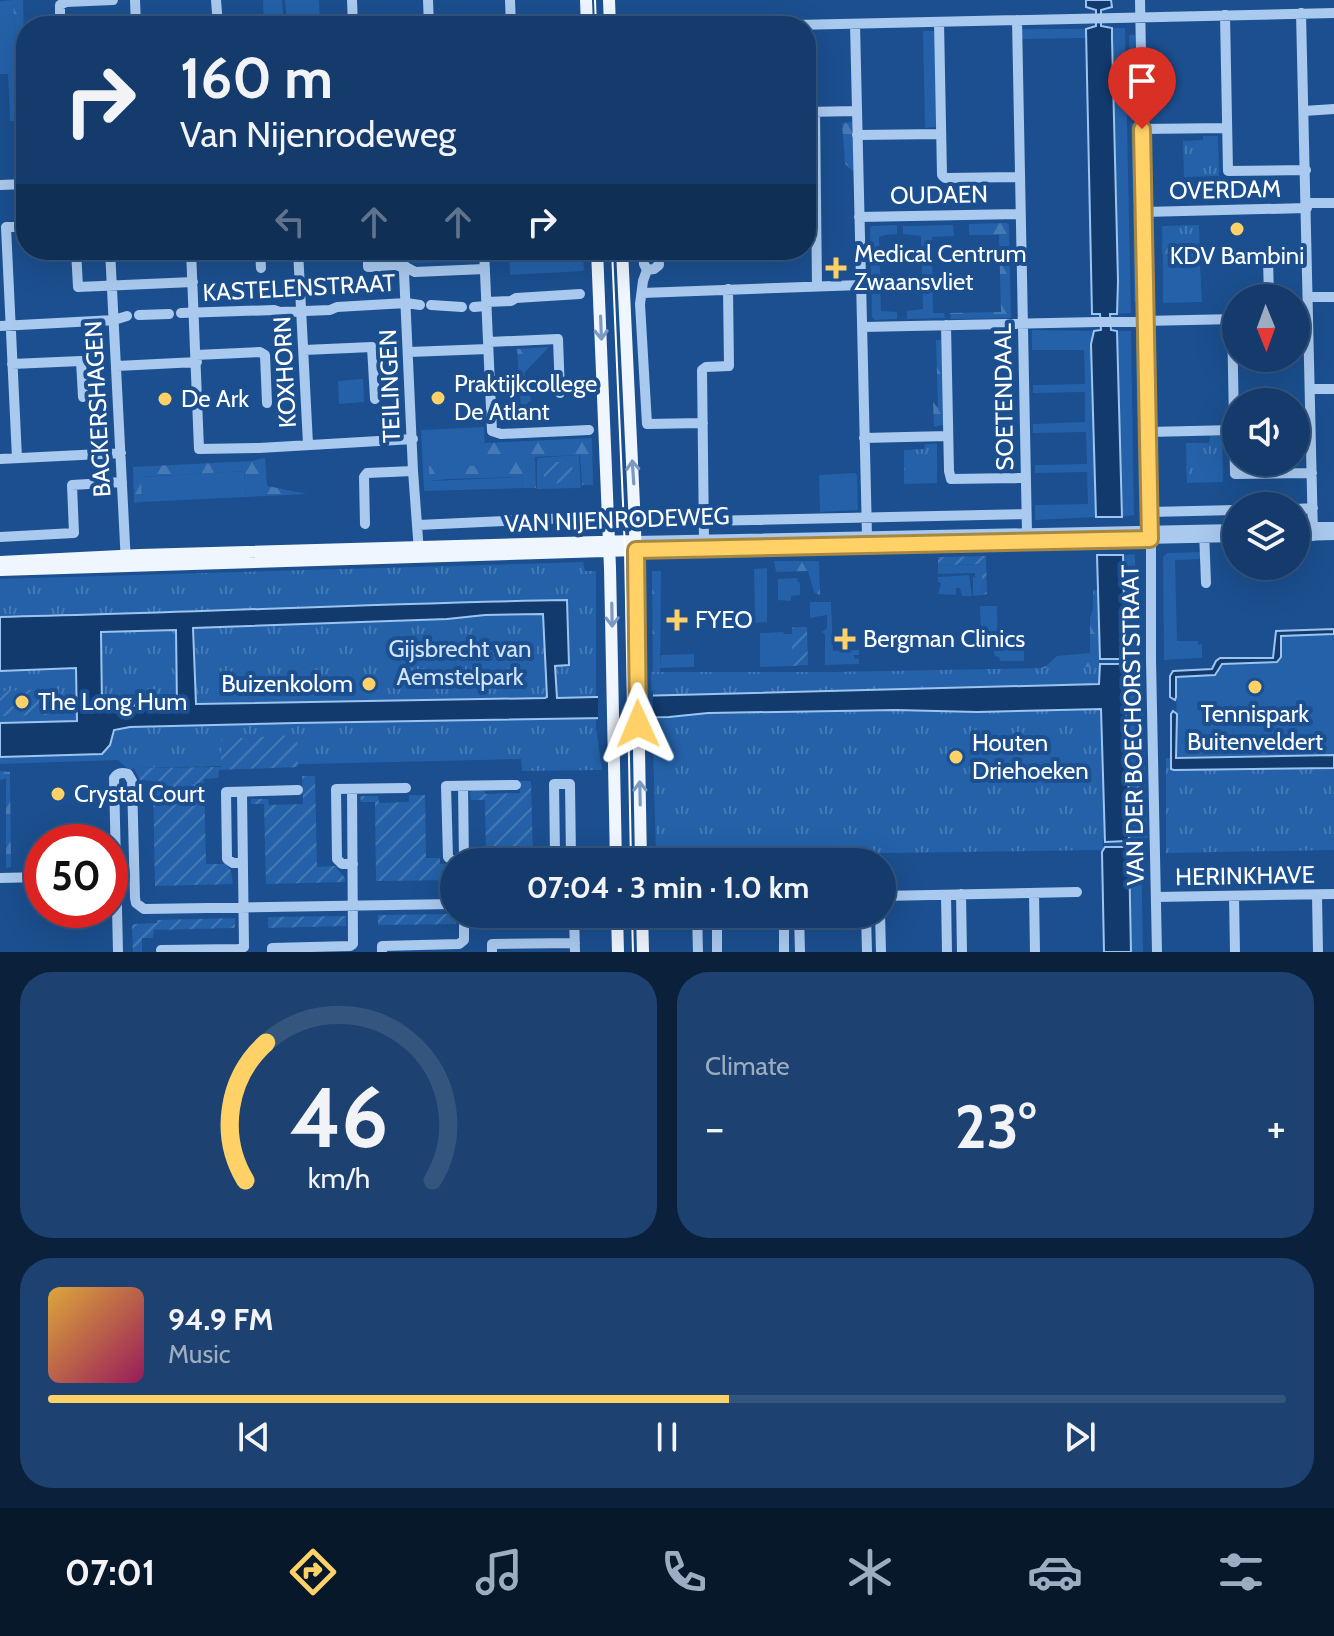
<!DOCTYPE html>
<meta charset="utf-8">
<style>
:root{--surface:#143b6b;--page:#1d4271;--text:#f1f3f6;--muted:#9dadc1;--line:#33557e;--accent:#ffd166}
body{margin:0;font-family:Cabin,sans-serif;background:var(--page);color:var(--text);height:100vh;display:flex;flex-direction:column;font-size:30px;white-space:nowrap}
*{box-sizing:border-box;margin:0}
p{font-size:26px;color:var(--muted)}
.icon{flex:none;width:44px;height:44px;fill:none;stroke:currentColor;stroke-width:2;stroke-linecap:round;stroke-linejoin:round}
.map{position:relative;height:952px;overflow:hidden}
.side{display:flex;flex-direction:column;gap:20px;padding:20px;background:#0b203b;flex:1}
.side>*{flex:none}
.top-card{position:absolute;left:16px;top:16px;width:800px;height:244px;border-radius:32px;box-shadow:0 8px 32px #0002,0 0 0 2px var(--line);background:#143b6b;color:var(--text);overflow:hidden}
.needle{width:52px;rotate:179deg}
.fabs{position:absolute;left:1222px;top:284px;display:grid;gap:16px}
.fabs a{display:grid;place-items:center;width:88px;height:88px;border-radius:50%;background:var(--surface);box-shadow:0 8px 32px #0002,0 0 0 2px var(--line);font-size:40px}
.speed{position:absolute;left:24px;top:824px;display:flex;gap:16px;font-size:40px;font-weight:700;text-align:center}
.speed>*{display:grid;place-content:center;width:104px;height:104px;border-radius:50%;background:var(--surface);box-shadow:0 8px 32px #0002,0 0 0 2px var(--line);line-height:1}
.speed .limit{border:12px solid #d22;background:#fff;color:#111}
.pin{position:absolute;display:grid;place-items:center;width:68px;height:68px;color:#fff;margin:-82px -34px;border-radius:50% 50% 50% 0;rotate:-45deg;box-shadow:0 0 8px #0007}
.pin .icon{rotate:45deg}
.me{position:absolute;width:88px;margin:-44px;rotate:359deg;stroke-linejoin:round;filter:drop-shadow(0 0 6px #0008)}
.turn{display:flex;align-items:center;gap:28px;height:168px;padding:0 32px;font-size:36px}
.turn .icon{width:104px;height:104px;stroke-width:2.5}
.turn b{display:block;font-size:56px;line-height:68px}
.lanes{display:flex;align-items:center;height:76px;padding:0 32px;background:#0003;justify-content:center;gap:40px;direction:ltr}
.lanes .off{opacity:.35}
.big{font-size:60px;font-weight:800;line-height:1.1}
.side .card{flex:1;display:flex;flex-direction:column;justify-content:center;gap:12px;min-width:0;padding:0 28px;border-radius:32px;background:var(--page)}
.side .dial{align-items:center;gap:0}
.dial svg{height:208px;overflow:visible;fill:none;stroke:var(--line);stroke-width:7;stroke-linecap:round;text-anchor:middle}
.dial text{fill:var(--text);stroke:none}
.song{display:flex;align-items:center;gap:24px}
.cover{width:96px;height:96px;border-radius:12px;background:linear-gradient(135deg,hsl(40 70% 55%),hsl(330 70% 35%))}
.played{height:8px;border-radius:4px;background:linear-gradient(90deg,var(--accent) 55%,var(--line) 55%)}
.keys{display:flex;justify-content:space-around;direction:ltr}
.heat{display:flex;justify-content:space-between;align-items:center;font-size:44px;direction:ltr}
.side .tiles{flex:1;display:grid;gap:20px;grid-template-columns:1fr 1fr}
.card:last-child{grid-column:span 2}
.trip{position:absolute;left:440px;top:848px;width:456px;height:80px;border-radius:40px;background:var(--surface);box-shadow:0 8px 32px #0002,0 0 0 2px var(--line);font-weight:800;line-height:80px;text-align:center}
.tab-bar{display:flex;height:128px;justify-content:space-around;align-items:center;background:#08182b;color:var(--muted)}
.tab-bar .icon{width:56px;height:56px}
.tab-bar .active{color:var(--accent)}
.tab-bar b{font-size:36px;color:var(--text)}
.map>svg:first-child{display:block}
.grass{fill:#2461a8}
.forest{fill:url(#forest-firs)}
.park{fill:url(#park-tufts)}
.garden{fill:url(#garden-furrows)}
.water{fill:#123a6d;stroke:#9cc4f0;stroke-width:2;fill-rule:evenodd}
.pier{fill:#1b4f8f}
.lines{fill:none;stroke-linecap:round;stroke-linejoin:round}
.minor{stroke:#a9c9ee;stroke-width:10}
.major{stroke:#f0f6ff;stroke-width:12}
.tram{stroke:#fff;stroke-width:2}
.oneway{stroke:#7b9ac1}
.route-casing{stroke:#a68842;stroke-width:20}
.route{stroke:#ffd166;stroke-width:14}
.poi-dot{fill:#ffd166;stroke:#1b4f8f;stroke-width:3}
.labels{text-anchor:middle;stroke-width:8;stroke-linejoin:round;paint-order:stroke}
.street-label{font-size:24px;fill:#fff;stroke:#1b4f8f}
.poi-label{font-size:24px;fill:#fff;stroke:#1b4f8f;text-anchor:start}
.park-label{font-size:24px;fill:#cfe3fa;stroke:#1b4f8f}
</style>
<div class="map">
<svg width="1334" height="952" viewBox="0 0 1334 952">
<defs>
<pattern id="forest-firs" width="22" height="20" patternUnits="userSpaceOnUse" patternTransform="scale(2)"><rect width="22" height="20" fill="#2461a8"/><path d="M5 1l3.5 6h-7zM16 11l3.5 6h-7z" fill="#4579b5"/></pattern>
<pattern id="park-tufts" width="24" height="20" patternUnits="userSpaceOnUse" patternTransform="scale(2)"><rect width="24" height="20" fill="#2461a8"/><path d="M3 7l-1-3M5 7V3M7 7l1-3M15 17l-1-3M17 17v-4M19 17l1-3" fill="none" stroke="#4579b5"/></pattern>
<pattern id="garden-furrows" width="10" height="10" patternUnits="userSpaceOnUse" patternTransform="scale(2)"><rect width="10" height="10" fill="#2461a8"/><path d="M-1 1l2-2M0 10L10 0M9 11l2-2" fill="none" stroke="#4579b5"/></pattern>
</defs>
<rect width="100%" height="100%" fill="#1b4f8f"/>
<path class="grass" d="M13,0L19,116H10L8,74H0V1Z
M263,0H282L284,26H264Z
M285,0H319L320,26H287Z
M1112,28H1125L1131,313L1117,314Z
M1022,29H1086V38L1022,39Z
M923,31H937V127L925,128Z
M1129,35H1135L1136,120H1131Z
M1131,123H1140V141L1137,144L1138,195L1141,204H1133Z
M1133,207H1140L1141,222L1138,225L1140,302H1134Z
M897,225V234L885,235L879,237L881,311L897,312V319L875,320L872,317L870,228L872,226Z
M953,225L954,236L932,237L933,313H944L945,318L907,319V311L923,309L921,236L903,234V226Z
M412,250H476V252L472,253V261L413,263Z
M509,250H527V258H540V250H544L545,259L583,257L584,271L510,275Z
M1200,264L1202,302L1163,303V265Z
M1032,330L1094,331L1091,344L1096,517L1035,520V505L1088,504L1087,472L1035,473V465L1087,464L1086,432L1033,433V424L1085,422V392L1033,393V385L1085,384V382L1084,350H1032Z
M1117,331H1131L1134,515L1122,517Z
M1136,342H1141L1142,408L1144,418L1137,419Z
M1137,421H1144V498L1147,503H1139Z
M484,427L486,466H429V481L522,477L523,488L424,491L421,430Z
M579,455L581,488L537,489V458Z
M244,471L246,497L142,502L141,477Z
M855,473L857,475L858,510L820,512L819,475Z
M1200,552L1201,559L1175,560L1177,641H1198V645L1202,644V658L1164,660L1163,557L1167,553Z
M1135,554L1138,655H1125L1123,555Z
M982,564L983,595L973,596V577H975V573L938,574V565Z
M767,568V622L755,623L754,569Z
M969,575L972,596H962L960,588H956V595L938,594L941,583L938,582V577Z
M797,578L798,582L800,583V595L791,596V601L778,600V579Z
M810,602H831L833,651L859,650V655H854V658L859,659V664L825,665V635L822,632L827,628V615L810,618Z
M980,606H997L998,647H1024V661H1000L999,657L995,656L992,644L981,645Z
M783,632L784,634H792V666L760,667V633Z
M1334,634V754L1177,757L1176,677L1178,675L1218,674V664L1275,663V635Z
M694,654V667L660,668L661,655Z
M1141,846L1143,952H1131L1129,851L1127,847Z"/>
<path class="forest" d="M13,0H23L26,120L10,121V116L19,115Z
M852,122L854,172L845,164L842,123Z
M1007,223L1009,225L1011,318L951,319L950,313L1001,312L999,235H969V224Z
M936,340H942L943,425L934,427L933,402L938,408Z
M549,347L524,373L531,400L521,409L517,349Z
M592,438L593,485H582L580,455L535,457L536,488H523L522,477L447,479L429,481V466H485V443Z
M265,458L267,486L307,494L246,497L244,471L141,477L142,502L134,503L133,467L252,461Z
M774,561H819L820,596L814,592L808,571L776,572Z
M652,571H661L660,681H653Z
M1093,590H1097L1100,684L1000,683L1046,666L1057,656L1090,653V618L1093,609Z
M0,771L10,772L11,867L6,868V778L0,780Z"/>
<path class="park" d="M1203,136H1218L1219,176L1184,177L1183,141L1203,140Z
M1199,225L1200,264L1163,265L1162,226Z
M363,379L364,402L339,404L338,381Z
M1210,436H1222L1223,482L1187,483L1186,443H1209Z
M925,444H937V483L904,484V450L924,449Z
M583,562L585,571H596V728L602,770L522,771L521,759L135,768L129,770L118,760L0,764V579Z
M1142,666L1147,838L1103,839V850L656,856L651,672H834Z
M1334,757V850L1166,853V758Z"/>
<path class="garden" d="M572,461L573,483H544V463Z
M986,556L987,594L983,595L981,564L938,565V557Z
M794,627H806L807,628L808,665L792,666V628Z
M50,689L51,715L0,716V691Z
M297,735L298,767L219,770L218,778L204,779L206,864H226L231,871L233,884L155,886L153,781L140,780L134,768L221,767V739Z
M302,776H315L317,867L335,866L345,878V882L266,884L264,804H251V799H268L269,805L303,804Z
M520,781H531L533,858L551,859L555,862H486L485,800H471L470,793L473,789H484L485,794L520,793Z
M409,795H425L426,858H440V864H446L454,870V880L376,881L375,802H361L360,796H378L379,803L409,802Z
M455,914L456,924L378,925V915Z
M488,914H565L566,922L488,923Z
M346,916V926L268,928V917Z
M235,918V928L154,930L153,938H142V952H133L132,925L135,924L157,923V920Z"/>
<path class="water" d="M1086,0H1111L1112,7L1101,10V26L1112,28V38L1118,281L1117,314H1110L1111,330L1117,331L1122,517H1096L1091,344L1094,331L1101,330L1100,314H1092L1086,29L1096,26V10L1086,7Z
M1097,555H1123L1125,655L1123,659H1100Z
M567,600L569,665L555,666L557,698L1099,684L1100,664H1123L1125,668L1130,836L1127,841L1105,842L1101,709L977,712L896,710L708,713L669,717L295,723L130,727L114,730L110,745L102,754L0,757V723L77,721L76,668L0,671V617C189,613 378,603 567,600ZM543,614L547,697L545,698L196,704L193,628L447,619L485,615ZM176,630L177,705L102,706L101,632Z
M1334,629V634L1281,636V657L1277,662L1222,664L1215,675L1176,677V697L1175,700L1170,697V676L1173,671L1212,669L1216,661L1220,658H1273L1276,631Z
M1173,711L1177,714L1176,758L1334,755V768L1174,770L1171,769V714Z
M1105,847H1127L1129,851L1131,952H1104L1102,852Z"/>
<path class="pier" d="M653,691V720L598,721V692Z"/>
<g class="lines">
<path class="minor" d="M135,0L136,26
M216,0L218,26
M352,0L353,26
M428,0L429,26
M510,0L511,26
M1140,0L1148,432L1151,530V660L1157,952
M1301,13L1313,536
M1225,15L1228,171L1306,170
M1017,20L1027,533
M939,22L942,175L945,178L1019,177
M855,24L867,536
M60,26V5L66,2L113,0
M755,26L1334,13
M1304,111L1334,109
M806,112L857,111
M815,112L817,286
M1142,129L1227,128
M857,135L941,134
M0,185L26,184
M1306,203H1334
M1144,212L1307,208
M859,217L1020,214
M76,250L78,287L193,282
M110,250L126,564
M191,250L199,449L259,448L413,439
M260,250L261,268
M298,250L308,444
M368,250V267L404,266L415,272L485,269
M403,250L413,471L419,552
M484,250L492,431L501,434L589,430
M553,250V254
M643,250L644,264L647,270L643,281L640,304L647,424L703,423
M1229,256L1264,255L1268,259L1269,298
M647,270L654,269L659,265L658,250
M642,293L861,285
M1308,297H1334
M487,302L511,301L516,298L580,294
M431,305L462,307
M474,307L487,306
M181,313L274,310L280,312L330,310L337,307L406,303L420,305
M139,315L169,314
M1232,319L1235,474L1312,473
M946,325L949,471L951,479L1025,478
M0,326L114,320L127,316
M863,327L1236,319
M489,342L558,339L560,393
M304,350L372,347L375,399
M409,352L488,349
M196,355L260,352L265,355L267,403
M12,364L81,361L83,397
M117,366L197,362
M1311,389H1334
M1148,432L1234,430
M864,438L948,436
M17,458L6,227H26
M0,459L121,453
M1296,509L1313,508
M1150,512L1236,510
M704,521L1026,514
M365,524L364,477L367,473L413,471
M418,525L590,517
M1296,527H1334
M1204,531L1206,583
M1296,536L1334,535
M0,537L74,533L72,485L122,482
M704,540L702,370L706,367L729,366L728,289
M635,541L1236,529
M636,550L1236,537
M463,786L464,862
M571,858H560L555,853L554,784H570L571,858V862
M464,861H453L448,857L446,786L516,785
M243,863H233L227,859L226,792L298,790
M353,864H342L337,859L336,789L406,788
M0,878L42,877
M1034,893L1035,952
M961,894L962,952
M946,895L947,952
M1317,895L1318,952
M882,896L1077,892
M1234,896L1235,952
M1156,897L1334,894
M574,914L575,952
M697,914L698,952
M717,914V952
M784,914V952
M799,914L800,952
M866,914L867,952
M880,914L881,952
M118,952L114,778C117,773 122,772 128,774L132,781L135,898L136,903L144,909L454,904
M162,952L161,950L239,949L244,947L242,792
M272,952V948L350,946L353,944L352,789
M382,952V946L459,944L464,940V914
M492,952V944L575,943"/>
<path class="major" d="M586,0L587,26
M609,0L610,26
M597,250L610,568L616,862
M622,250L635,526L641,862
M0,562L140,555L635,541
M0,570L636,550
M617,914L618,952
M642,914L643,952"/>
<path class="tram" d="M595,0L596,26
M612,250L625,550L631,862
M632,914L633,952"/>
</g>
<defs><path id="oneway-shaft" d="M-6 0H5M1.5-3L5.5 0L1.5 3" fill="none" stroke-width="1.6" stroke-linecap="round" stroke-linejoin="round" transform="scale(2)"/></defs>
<g class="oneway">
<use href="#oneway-shaft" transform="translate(601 328) rotate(88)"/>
<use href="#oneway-shaft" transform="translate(633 472) rotate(-94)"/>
<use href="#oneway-shaft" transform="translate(612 615) rotate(89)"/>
<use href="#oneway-shaft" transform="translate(640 793) rotate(-91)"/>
</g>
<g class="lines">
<defs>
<path id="route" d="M638,724L636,550L1150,539L1142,129"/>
</defs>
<use href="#route" class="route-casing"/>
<use href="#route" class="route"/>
</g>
<g class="poi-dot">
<circle cx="1237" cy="229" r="8"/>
<path d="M832 256h8v8h8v8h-8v8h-8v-8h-8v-8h8z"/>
<circle cx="438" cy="398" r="8"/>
<circle cx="165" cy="399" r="8"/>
<path d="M673 608h8v8h8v8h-8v8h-8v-8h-8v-8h8z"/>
<path d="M841 627h8v8h8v8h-8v8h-8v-8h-8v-8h8z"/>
<circle cx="369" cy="684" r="8"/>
<circle cx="1255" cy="687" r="8"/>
<circle cx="22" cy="702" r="8"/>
<circle cx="956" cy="757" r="8"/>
<circle cx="58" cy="794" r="8"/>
</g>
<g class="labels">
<g class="street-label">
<text transform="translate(1225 190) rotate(-1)" y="8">OVERDAM</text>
<text transform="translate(939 195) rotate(-1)" y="8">OUDAEN</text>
<text transform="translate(299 288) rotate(-3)" y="8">KASTELENSTRAAT</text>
<text transform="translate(285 372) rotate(-93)" y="8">KOXHORN</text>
<text transform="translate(390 386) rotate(-92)" y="8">TEILINGEN</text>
<text transform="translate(1004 397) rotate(-91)" y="8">SOETENDAAL</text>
<text transform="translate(98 409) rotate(-93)" y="8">BACKERSHAGEN</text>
<text transform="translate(617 520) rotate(-2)" y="8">VAN NIJENRODEWEG</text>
<text transform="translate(1133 725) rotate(-91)" y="8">VAN DER BOECHORSTSTRAAT</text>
<text transform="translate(1245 876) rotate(-1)" y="8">HERINKHAVE</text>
</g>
<g class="poi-label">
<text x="854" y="262">Medical Centrum<tspan x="854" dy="28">Zwaansvliet</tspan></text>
<text x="1237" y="264" text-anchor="middle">KDV Bambini</text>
<text x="454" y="392">Praktijkcollege<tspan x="454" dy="28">De Atlant</tspan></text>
<text x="181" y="407">De Ark</text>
<text x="695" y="628">FYEO</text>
<text x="863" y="647">Bergman Clinics</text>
<text x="353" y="692" text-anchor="end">Buizenkolom</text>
<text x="38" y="710">The Long Hum</text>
<text x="1255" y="722" text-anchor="middle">Tennispark<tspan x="1255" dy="28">Buitenveldert</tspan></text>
<text x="972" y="751">Houten<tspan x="972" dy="28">Driehoeken</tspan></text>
<text x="74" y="802">Crystal Court</text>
</g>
<g class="park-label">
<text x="460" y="657">Gijsbrecht van<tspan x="460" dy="28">Aemstelpark</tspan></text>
</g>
</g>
</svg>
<div class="fabs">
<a><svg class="needle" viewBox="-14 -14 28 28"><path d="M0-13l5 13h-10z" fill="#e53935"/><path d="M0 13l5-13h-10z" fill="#9dadc1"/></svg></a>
<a><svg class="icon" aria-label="sound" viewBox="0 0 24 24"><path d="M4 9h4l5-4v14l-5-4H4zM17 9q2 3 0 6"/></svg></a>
<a><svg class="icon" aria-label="layers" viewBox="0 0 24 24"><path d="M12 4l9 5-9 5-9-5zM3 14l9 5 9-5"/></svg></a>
</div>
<div class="speed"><div class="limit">50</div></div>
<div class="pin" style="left:1142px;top:129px;background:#d93025"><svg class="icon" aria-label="arrive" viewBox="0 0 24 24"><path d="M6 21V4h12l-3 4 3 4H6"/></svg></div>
<svg class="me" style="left:638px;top:724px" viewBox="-20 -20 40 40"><path d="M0-17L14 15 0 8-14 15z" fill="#ffd166" stroke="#fff" stroke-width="4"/></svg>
<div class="trip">07:04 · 3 min · 1.0 km</div>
<div class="top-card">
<div class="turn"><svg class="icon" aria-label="right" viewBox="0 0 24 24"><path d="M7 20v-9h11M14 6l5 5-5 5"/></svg><div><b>160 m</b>Van Nijenrodeweg</div></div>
<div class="lanes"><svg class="icon off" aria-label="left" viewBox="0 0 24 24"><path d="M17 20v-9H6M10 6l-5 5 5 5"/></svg><svg class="icon off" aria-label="ahead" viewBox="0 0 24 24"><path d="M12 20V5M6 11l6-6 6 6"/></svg><svg class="icon off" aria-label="ahead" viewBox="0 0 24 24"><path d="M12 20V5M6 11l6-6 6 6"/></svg><svg class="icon" aria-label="right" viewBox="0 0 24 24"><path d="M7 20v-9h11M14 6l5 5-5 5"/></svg></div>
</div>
</div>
<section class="side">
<div class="tiles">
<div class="card dial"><svg viewBox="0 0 100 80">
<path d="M14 69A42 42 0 1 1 86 69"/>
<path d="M14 69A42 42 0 0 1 22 16" stroke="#ffd166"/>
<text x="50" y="56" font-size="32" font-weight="700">46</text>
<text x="50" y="72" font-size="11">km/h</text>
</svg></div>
<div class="card"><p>Climate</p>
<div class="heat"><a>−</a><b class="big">23°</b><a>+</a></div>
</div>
<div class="card">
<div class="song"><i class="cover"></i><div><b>94.9 FM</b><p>Music</p></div></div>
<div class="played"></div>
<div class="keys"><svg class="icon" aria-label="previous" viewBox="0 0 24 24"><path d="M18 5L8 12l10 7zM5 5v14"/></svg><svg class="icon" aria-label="pause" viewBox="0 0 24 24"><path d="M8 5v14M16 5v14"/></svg><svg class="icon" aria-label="next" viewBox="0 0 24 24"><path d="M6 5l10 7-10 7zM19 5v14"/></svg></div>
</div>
</div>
</section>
<nav class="tab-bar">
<b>07:01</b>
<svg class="icon active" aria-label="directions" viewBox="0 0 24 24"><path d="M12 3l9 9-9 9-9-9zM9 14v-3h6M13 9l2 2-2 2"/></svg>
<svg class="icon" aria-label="music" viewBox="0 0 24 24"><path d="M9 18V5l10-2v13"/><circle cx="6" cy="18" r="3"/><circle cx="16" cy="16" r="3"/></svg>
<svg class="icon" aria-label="phone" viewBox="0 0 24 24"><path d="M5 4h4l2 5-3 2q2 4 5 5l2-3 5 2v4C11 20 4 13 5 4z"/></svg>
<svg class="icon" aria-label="climate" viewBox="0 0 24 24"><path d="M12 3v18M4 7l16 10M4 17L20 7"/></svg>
<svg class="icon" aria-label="car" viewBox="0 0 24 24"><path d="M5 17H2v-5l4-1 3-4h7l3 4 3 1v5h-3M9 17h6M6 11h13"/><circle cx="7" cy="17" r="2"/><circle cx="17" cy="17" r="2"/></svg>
<svg class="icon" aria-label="filters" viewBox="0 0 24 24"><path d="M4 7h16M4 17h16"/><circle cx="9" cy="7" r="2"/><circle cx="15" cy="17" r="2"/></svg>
</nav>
